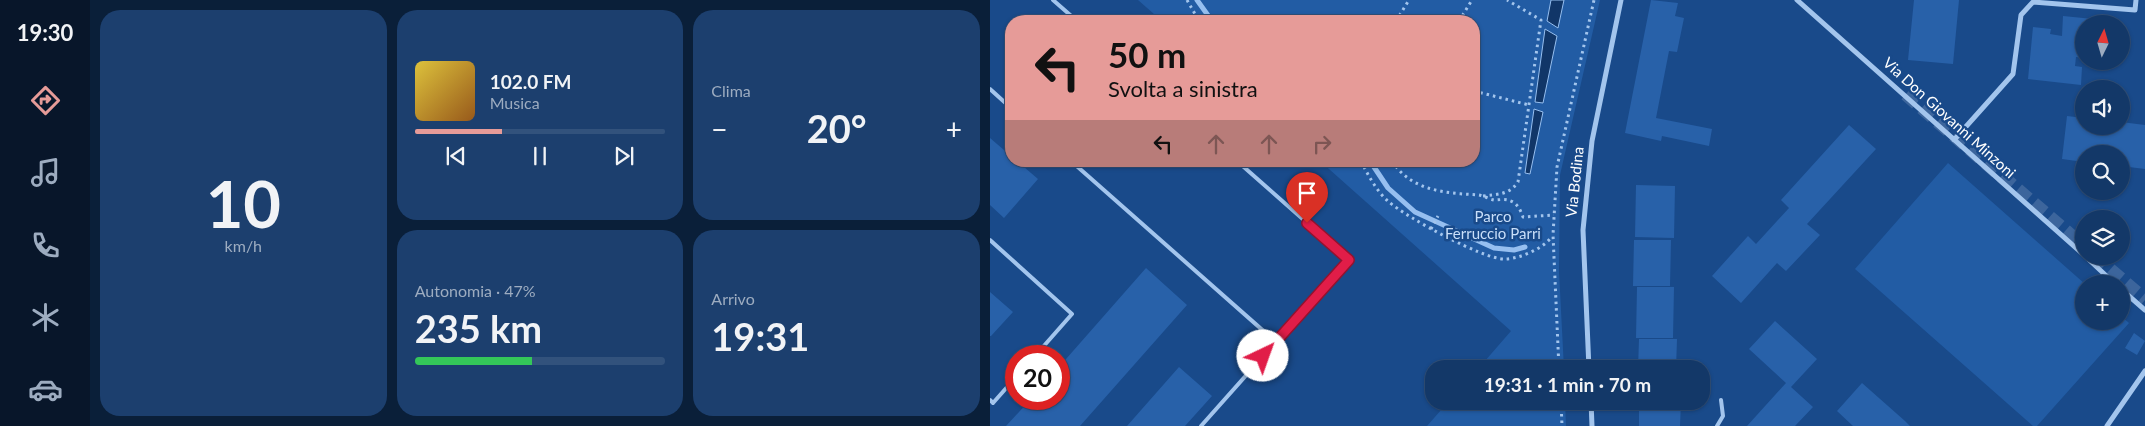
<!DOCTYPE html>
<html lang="it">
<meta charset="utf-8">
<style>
:root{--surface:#133868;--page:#1c3f6e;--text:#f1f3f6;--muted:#9dacc0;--line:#32527c;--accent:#e69b98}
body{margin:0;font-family:Lato,sans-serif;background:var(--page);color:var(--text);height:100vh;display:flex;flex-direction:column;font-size:19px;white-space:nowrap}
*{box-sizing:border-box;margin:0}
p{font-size:16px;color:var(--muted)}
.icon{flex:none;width:28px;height:28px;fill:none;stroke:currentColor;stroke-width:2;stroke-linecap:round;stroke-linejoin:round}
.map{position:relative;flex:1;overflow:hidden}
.sheet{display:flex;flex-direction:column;gap:10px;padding:10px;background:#0a1f39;width:900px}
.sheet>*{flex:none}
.hud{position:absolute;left:15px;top:15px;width:475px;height:152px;border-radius:20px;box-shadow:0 1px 4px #0004,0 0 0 1px var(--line);background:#e69b98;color:#111;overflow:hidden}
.needle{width:32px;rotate:5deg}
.fabs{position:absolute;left:1085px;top:15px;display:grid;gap:10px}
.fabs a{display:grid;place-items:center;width:55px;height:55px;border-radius:50%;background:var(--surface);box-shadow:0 1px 4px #0004,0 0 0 1px var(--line);font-size:25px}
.speed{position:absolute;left:15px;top:345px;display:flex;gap:10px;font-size:25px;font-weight:700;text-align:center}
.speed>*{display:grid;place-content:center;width:65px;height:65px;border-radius:50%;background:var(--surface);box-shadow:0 1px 4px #0004,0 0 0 1px var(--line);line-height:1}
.speed .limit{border:8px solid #d22;background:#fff;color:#111}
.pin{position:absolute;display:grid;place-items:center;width:42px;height:42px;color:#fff;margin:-51px -21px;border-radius:50% 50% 50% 0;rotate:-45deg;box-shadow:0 0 5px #0007}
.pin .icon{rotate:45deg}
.me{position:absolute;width:55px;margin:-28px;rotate:42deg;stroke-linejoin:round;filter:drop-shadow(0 0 4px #0008)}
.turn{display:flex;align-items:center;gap:18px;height:105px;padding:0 20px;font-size:22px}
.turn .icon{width:65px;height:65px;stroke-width:2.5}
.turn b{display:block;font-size:35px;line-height:42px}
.lanes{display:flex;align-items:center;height:48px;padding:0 20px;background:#0003;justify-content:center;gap:25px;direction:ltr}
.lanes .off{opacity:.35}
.big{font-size:38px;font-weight:700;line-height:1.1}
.sheet .widget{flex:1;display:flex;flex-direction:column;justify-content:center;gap:8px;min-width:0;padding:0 18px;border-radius:20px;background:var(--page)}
.sheet .dial{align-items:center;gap:0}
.dial b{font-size:65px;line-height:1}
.song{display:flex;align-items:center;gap:15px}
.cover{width:60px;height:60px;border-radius:8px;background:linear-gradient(135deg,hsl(50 70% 55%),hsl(30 70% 35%))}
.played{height:5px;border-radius:2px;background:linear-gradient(90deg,var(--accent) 35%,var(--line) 35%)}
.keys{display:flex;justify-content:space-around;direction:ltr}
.heat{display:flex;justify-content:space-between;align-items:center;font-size:28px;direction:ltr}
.charge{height:8px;border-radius:4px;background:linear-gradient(90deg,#34c759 47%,var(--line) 0)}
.sheet .tiles{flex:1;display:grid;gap:10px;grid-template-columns:repeat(3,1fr)}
.widget:first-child{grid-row:span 2}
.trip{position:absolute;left:435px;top:360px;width:285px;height:50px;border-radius:20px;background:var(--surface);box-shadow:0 1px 4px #0004,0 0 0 1px var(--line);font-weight:700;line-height:50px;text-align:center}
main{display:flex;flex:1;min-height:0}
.tab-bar{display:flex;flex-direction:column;width:90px;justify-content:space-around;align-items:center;background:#08162a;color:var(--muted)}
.tab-bar .icon{width:35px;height:35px}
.tab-bar .active{color:var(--accent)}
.tab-bar b{font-size:22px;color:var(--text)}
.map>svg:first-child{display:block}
.green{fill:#225ca4}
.water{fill:#113668;stroke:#96bff0}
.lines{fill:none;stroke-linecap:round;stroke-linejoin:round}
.stream{stroke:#96bff0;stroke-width:5}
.building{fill:#2861a9}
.trunk-tunnel{stroke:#3c659c;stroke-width:14;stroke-dasharray:14 7;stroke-linecap:butt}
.path{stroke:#a3c5ed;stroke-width:3;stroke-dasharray:2.5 4;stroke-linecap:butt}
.service{stroke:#a3c5ed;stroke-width:4}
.minor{stroke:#a3c5ed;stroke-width:5}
.route-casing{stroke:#92132f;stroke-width:12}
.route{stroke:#e11d48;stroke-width:9}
.labels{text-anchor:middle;stroke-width:5;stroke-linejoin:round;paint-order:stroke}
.street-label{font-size:15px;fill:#fff;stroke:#194a8a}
.park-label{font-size:15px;fill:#c9dffa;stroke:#194a8a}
</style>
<main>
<nav class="tab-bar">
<b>19:30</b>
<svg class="icon active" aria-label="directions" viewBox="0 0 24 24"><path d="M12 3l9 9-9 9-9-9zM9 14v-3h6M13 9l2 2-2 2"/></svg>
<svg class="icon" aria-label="music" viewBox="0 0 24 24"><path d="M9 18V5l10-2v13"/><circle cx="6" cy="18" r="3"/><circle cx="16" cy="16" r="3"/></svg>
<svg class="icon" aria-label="phone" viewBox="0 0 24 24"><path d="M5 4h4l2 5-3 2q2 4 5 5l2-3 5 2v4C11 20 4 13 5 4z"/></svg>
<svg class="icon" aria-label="climate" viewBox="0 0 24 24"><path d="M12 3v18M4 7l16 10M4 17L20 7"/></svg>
<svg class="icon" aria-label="car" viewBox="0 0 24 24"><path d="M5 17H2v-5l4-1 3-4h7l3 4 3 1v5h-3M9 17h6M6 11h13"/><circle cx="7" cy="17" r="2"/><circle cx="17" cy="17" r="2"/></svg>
</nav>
<section class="sheet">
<div class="tiles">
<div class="widget dial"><b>10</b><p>km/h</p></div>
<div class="widget">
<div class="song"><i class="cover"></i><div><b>102.0 FM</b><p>Musica</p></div></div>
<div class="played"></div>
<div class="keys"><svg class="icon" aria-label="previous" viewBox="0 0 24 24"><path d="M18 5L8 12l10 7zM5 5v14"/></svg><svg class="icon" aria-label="pause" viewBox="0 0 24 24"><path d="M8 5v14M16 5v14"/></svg><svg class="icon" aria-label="next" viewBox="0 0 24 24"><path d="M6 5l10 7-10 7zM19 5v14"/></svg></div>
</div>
<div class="widget"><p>Clima</p>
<div class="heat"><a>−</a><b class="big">20°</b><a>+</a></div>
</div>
<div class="widget"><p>Autonomia · 47%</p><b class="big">235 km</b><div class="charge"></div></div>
<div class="widget"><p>Arrivo</p><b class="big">19:31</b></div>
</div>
</section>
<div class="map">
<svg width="1155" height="426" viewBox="0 0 1155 426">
<rect width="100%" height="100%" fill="#194a8a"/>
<path class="green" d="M148,0H610L570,175L569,271L574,369H488L521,331L330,161H484V21H172Z
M958,163L1095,284L1094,321H1131V316L1139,323L1047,426H1043L865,269Z
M459,401H575L576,426H437Z"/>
<path class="water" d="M561,0H574L568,28L557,21Z
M555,29L567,36L553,103L545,102Z
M544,109L553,112L540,174L535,173Z"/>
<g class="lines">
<path class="stream" d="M207,0L222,21
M380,161L398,188L425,212L504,248L524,250L535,247"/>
</g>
<path class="building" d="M661,0L688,3L685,16L694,18L687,52L679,51L666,118L722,129L719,146L672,136L671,141L635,133Z
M924,0H969L963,64L918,60Z
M1073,16L1113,20V24H1094V58L1086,57L1085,66L1092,67L1091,85L1038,79L1043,27L1061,29L1060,34L1072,36Z
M1077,116L1094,118V126H1131V122L1155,125V169L1131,166V154H1094V162L1072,159Z
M859,125L886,149L817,224L830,235L796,271L787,263L751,303L722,276L758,236L766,244L799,208L791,200Z
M0,138L21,156V161H27L48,179L14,218L0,205Z
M646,185L685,186L684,238L645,237Z
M644,240H681L680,286H643Z
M156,268L197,305L90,426H16L41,399H69V367Z
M647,287H684L683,338H646Z
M0,292L23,312L1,336H0Z
M785,321L827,359L801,387L823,407L805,426H757L796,383L759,349Z
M1144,333L1155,341L1147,355L1135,348Z
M649,339H687L686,369H648Z
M189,367L222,396L195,426H137Z
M872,383L915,421L920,426H863L847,411Z
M649,401H691L690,426H649Z"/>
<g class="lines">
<path class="trunk-tunnel" d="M916,94L1094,247
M1104,256L1155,300"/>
<path class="path" d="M197,0L209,21
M406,21L419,0
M469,21L482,0
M484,91L539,105
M371,161C378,175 387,192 399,202C416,217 494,260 515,259C529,259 555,248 562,236
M402,161C422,192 457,193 489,195C494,196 499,199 504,200C510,200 516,198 523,202C528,205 531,211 533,217L564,215
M493,196C508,194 519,195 528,182L551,20L517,0
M441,229L448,216
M569,369L563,235L567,167L604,0
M571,401L572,426"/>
<path class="service" d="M63,0L87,21
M0,89L21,108
M81,161L286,342
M0,240L82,314L45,356
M0,400L3,403L26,377
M211,426L359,260L247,161
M727,426L733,416L731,400"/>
<path class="minor" d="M807,0L1094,255
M964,140L1023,74L1031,15L1043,2L1145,10L1146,0
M1095,256L1125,284
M1131,289L1155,310
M599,369L593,230L602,141L631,0
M601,401L602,426
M1117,426L1155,371"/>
</g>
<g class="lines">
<defs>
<path id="route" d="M273,356L359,260L317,223"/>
</defs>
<use href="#route" class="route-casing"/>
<use href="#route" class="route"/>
</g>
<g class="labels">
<g class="street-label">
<text transform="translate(959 118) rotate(42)" y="5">Via Don Giovanni Minzoni</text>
<text transform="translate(585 182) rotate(-84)" y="5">Via Bodina</text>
</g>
<g class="park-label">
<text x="503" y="222">Parco<tspan x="503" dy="17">Ferruccio Parri</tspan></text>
</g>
</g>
</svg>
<div class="fabs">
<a><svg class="needle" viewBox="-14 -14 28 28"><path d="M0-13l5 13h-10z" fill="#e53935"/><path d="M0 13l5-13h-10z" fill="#9dacc0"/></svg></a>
<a><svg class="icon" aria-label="sound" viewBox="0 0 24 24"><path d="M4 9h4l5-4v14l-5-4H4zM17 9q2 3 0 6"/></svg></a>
<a><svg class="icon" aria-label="search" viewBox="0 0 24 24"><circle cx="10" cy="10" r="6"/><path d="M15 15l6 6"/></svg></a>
<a><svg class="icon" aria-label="layers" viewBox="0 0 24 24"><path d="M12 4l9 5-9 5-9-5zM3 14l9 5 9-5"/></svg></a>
<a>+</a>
</div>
<div class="speed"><div class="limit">20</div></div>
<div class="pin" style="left:317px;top:223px;background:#d93025"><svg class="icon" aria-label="arrive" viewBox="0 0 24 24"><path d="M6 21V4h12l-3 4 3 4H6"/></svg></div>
<svg class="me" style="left:273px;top:356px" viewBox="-20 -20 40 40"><circle r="19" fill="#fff"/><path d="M0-13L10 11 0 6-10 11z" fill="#e11d48"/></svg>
<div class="trip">19:31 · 1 min · 70 m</div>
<div class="hud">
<div class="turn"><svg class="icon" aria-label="left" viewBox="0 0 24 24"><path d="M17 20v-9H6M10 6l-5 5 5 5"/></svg><div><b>50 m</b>Svolta a sinistra</div></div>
<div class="lanes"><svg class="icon" aria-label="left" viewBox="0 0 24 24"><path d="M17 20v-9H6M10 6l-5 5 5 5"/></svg><svg class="icon off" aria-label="ahead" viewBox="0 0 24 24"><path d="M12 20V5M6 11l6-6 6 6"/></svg><svg class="icon off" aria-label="ahead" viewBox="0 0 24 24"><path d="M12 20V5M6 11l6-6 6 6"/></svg><svg class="icon off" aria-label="right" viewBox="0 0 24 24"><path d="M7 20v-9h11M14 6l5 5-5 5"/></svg></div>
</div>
</div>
</main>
